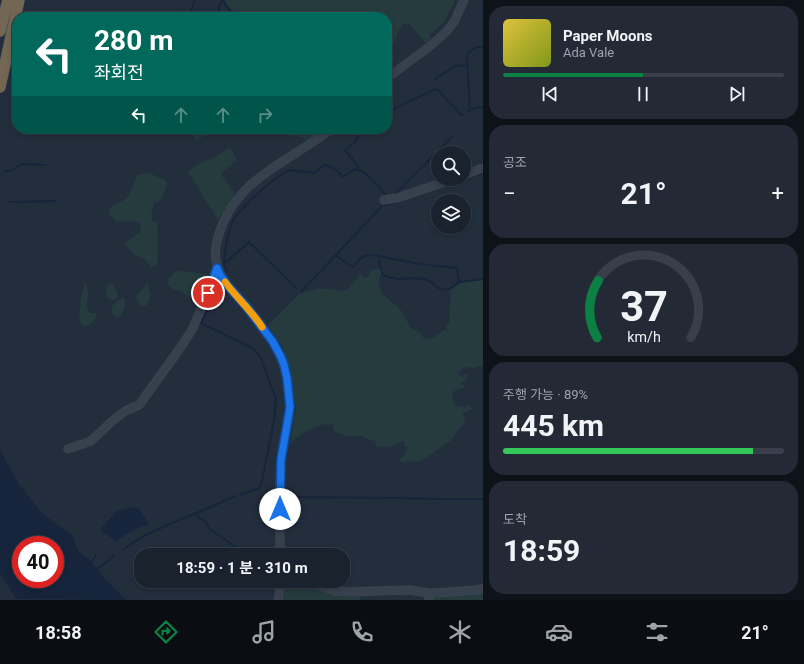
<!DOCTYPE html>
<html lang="ko">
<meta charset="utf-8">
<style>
:root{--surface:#1a222e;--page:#232a36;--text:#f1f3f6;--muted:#9fa4aa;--line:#383f4a;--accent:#0b8043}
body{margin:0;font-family:Roboto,"Noto Sans KR",sans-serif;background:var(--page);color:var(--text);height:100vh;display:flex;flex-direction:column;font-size:15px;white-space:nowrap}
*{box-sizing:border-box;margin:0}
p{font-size:13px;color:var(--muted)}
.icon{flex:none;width:22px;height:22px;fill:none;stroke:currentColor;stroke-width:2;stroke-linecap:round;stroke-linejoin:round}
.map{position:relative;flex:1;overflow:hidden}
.side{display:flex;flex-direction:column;gap:6px;padding:6px;background:#0e1319;width:321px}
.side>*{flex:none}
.banner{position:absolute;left:12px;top:12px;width:380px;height:122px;border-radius:16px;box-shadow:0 2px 6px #0003,0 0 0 1px var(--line);background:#00695c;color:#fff;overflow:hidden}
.tools{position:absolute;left:431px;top:146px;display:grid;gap:8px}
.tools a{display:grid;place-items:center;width:40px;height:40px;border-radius:50%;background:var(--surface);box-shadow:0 2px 6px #0003,0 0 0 1px var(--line);font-size:20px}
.speed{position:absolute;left:12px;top:536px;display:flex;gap:8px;font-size:20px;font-weight:700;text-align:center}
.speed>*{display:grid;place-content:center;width:52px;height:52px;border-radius:50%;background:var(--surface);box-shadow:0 2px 6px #0003,0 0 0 1px var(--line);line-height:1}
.speed .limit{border:6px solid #d22;background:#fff;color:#111}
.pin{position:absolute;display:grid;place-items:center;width:34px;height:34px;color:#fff;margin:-17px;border:2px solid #fff;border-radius:50%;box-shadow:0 1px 4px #0007}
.me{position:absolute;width:44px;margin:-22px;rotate:0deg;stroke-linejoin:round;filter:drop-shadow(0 0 3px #0008)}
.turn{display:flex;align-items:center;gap:14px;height:84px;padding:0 16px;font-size:18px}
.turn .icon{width:52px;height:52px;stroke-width:2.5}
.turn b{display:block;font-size:28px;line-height:34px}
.lanes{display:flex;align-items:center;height:38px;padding:0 16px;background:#0003;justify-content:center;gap:20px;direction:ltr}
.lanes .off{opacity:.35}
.big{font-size:30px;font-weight:700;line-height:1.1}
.side .tile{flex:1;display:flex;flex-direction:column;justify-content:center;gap:6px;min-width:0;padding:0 14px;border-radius:16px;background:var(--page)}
.side .dial{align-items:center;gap:0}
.dial svg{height:104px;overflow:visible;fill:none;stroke:var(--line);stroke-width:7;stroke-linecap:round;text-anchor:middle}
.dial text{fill:var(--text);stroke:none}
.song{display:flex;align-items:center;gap:12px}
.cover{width:48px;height:48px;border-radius:6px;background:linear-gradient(135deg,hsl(50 70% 55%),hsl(70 70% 35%))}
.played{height:4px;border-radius:2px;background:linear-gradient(90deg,var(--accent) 50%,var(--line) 50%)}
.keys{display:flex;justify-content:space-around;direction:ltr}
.heat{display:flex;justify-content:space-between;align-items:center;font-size:22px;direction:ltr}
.charge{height:6px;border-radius:3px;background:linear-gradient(90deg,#34c759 89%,var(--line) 0)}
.trip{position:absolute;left:134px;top:548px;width:216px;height:40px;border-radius:16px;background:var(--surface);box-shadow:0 2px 6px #0003,0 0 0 1px var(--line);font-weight:700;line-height:40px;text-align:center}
.tabs{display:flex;height:64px;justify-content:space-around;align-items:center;background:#0a0e12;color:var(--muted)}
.tabs .icon{width:28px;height:28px}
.tabs .current{color:var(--accent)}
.tabs b{font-size:18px;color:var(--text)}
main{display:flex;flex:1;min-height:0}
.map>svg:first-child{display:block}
.green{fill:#253b3e}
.water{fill:#16253b;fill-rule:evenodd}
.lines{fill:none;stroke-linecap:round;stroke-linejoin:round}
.stream{stroke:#16253b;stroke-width:2}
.minor-casing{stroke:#404956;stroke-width:9}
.highway-casing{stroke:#424b58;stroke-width:12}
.minor{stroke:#37404d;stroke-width:8}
.highway{stroke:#736754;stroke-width:11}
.route-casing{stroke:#114b97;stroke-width:10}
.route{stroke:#1a73e8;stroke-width:7}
.slow{stroke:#f59e0b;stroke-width:7}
</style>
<main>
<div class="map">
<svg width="483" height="600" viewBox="0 0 483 600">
<rect width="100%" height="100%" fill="#232e3d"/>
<path class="green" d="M224,0H454V5C448,9 449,13 446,19C442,25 436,30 429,34L431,37L426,44L409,23L403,24L400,28L387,61V17H260L259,16C244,20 231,14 224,0Z
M189,129H218L196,140Z
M308,129H323L311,139H307L284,133L306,131Z
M230,147L237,160L221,173L222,176L235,193L218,220L188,172L196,165L215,157Z
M149,173L167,181L166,188L160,201L154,203L151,216L153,222H157L158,238L157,264L151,268L147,262L142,257L135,255L131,252L125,243L140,232L141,224C131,220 127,222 117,222C96,204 122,206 128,196C131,191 135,180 137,175Z
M374,269H382C381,273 379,278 379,282C378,294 389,299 397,306C403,312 407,320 410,328L421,333L423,338L430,339L436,336L441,332L447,329L446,327L450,321L449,314L451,299L450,294L452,288L461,282L483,280V365L475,368L464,367L458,374L461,376L467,374L468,377L460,384L465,385V387L454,391L452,395L453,403C459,408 463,407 470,405L472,409L466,412H462L465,418L464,423L450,441L421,461L398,462L405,454L408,447L405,446L403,440L388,448L387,446L377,447L375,441L370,440L362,436H348L333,431V424L328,425L323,424C316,428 310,429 303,433C298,436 294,440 290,443L296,409L291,374L286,357L281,345L268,325L299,294L318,289H328L341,291L348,289L360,275L366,278L370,273Z
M182,271L206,274L210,277L205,297L190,299C188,296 185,294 182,292C176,289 171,290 168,284L169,278L175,272Z
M110,282C114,285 115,290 118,294L117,298L115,300L109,299L106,294L107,286Z
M148,283L149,290L151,295L147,305L142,306L139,304L136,298L141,290Z
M85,284C93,293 82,305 90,313H97C94,322 93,324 84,327C83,325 81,323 80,321C78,312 82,292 85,284Z
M124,297C125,307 125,311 118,318L112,313V306L118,301Z
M285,581H300L310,587L333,595L360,597V600H283Z
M483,590V600H432V598L435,595Z"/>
<path class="water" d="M0,450L19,484L41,512L56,524L73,536L75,544L78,550L83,555L88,558L108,582L126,600L16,599L0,573ZM21,545H55V579H21Z
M134,507L139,509L149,524C137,528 126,533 116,542L100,529L117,511Z"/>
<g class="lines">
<path class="stream" d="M223,0C227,8 232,14 241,17
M189,17L195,0
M216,17L222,0
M435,80L438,77L455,66L468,65
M470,110L467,58L469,52L476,47H483
M468,111L472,109L483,107
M387,114C401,103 420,98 435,89L439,91L461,115H464
M358,170V166L345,150L356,141C357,135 361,132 366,129
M6,171L12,170L22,164L46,165
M454,182L483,173
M397,192L452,137
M9,202L56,201
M335,255L353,267L363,256L373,255L420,264L457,268L459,282L483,279
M380,256L379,264L383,275C398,283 413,275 427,280C436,283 436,292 449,289C453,288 456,284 459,282
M224,264C225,248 227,233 234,219C236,215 241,211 244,207C257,193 272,180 289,170L315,173L324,165C333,166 337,171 343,177L355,169C368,172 376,184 385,194
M227,272L224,264L249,242L296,288
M217,290L201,323L254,349L261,358L272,389L276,397L274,420L262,481L259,488L240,495
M301,292L382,206L396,202
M287,497L396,498L442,499H483
M196,514L199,518C207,520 206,526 211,530L247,555
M122,550C130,545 139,538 148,534C177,520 206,510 235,496
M90,564L96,555
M96,570L114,556"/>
<defs>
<path id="minor" d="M387,78L429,47L446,32L454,22L464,0
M464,175L483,168
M384,200L397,198L453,179
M68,449L91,441L110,423L125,411L139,405L176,354L192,330L208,293L217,267
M280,555C280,524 279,492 281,461C282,443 289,426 290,408C290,394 287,379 284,366C280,351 270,339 262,326C257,319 251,311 245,305C240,299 234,293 229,287C215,269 212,255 219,234C237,177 289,162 331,129
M307,581L335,591L354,592L374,591L410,590L428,593L429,600
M428,593H436L478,590L483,588
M278,600L281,581"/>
<path id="highway" d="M0,31L8,0
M0,87L19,0"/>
</defs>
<use href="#minor" class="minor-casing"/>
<use href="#highway" class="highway-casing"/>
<use href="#minor" class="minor"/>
<use href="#highway" class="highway"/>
</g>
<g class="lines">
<defs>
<path id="route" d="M208,293L217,268L220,275L228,286L246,306L273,342L281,357L284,365L287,378L290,407L281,460L280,509"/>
</defs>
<use href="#route" class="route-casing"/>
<use href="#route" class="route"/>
<path class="slow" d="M225,282C236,297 251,310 262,327"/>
</g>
</svg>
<div class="tools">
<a><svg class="icon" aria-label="search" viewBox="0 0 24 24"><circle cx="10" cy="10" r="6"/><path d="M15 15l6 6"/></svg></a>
<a><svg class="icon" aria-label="layers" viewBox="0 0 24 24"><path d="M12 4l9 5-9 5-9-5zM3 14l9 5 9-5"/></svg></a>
</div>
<div class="speed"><div class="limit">40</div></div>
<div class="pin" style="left:208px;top:293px;background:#d93025"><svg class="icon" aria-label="arrive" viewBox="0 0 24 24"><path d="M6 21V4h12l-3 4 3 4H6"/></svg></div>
<svg class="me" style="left:280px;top:509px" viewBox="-20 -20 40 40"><circle r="19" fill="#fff"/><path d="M0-13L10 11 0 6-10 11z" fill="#1a73e8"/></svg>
<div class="trip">18:59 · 1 분 · 310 m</div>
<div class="banner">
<div class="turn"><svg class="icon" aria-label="left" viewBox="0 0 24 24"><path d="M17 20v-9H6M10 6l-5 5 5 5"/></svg><div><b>280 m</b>좌회전</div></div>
<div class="lanes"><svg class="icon" aria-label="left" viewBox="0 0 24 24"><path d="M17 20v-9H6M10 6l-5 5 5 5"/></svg><svg class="icon off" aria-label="ahead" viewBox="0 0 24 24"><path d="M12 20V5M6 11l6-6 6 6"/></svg><svg class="icon off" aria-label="ahead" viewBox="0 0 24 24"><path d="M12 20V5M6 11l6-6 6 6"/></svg><svg class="icon off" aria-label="right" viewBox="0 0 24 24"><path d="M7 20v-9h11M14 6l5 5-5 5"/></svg></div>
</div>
</div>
<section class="side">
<div class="tile">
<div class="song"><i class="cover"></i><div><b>Paper Moons</b><p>Ada Vale</p></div></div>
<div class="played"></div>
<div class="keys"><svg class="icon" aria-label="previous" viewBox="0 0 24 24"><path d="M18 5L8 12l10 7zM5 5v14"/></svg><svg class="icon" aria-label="pause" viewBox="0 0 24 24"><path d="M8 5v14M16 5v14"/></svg><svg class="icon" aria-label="next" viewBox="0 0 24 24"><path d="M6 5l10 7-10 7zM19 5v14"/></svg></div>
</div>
<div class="tile"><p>공조</p>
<div class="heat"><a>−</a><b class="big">21°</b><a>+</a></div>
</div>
<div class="tile dial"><svg viewBox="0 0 100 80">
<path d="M14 69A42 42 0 1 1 86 69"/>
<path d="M14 69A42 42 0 0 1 15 25" stroke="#0b8043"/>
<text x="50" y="56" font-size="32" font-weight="700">37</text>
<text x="50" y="72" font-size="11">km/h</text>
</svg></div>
<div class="tile"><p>주행 가능 · 89%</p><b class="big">445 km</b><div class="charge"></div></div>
<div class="tile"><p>도착</p><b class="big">18:59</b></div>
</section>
</main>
<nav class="tabs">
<b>18:58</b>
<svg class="icon current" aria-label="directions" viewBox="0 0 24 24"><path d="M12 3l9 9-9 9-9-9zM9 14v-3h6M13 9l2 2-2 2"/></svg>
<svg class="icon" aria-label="music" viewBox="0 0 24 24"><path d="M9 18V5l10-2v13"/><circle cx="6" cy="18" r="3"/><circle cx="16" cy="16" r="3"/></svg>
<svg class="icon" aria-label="phone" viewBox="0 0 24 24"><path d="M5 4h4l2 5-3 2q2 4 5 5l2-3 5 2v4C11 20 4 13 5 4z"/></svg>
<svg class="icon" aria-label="climate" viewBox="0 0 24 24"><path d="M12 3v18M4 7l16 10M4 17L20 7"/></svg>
<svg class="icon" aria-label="car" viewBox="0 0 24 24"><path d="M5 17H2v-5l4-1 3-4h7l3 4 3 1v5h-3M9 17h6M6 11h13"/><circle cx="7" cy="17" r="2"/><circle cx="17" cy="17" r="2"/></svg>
<svg class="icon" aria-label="filters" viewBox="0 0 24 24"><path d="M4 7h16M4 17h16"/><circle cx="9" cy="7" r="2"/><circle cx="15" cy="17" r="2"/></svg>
<b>21°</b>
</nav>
